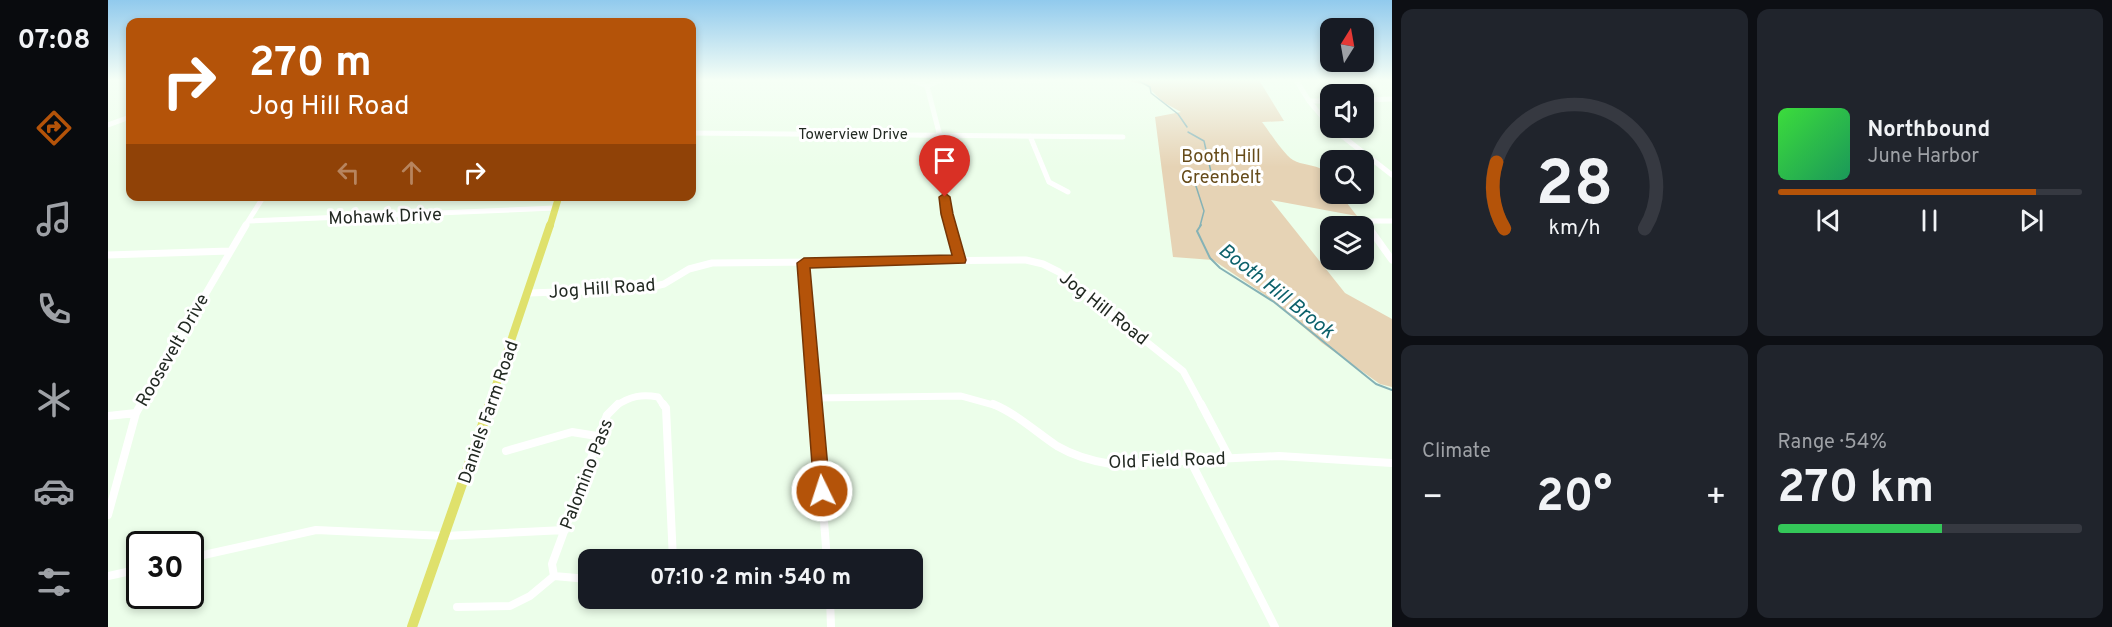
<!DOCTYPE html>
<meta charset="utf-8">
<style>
:root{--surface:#171b24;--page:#20242c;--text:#f1f3f6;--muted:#9ea1a6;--line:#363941;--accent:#b45309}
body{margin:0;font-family:Overpass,sans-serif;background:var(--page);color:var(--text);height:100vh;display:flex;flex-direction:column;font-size:22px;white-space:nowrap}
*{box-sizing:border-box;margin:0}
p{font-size:20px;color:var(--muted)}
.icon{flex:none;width:33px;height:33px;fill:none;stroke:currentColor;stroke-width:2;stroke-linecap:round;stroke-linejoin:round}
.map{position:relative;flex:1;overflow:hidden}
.side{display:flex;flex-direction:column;gap:9px;padding:9px;background:#0d0f14;width:720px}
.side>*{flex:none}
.hud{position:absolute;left:18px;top:18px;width:570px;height:183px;border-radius:12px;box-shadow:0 3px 9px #0003;background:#b45309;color:#fff;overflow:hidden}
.needle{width:39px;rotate:11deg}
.tools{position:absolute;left:1212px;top:18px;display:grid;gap:12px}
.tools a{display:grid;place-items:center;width:54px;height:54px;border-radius:12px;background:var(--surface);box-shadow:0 3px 9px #0003;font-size:30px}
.speed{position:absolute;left:18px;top:531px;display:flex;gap:12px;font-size:30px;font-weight:700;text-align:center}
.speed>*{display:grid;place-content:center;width:78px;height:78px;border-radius:50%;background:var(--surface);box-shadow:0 3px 9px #0003;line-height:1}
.speed .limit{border:3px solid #111;border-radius:9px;background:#fff;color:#111}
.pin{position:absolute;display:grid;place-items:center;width:51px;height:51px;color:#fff;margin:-62px -26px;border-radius:50% 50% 50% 0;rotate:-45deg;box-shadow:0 0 6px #0007}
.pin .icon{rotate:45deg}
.me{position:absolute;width:66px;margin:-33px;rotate:356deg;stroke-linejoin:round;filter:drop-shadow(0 0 4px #0008)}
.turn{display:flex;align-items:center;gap:21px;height:126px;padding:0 24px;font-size:27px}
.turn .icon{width:78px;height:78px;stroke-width:2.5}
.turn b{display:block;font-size:42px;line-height:51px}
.lanes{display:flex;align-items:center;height:57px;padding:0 24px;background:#0003;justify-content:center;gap:30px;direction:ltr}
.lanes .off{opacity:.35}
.big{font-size:45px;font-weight:700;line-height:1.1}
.side .card{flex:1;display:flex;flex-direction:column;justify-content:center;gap:9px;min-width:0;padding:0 21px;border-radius:12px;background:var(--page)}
.side .dial{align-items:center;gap:0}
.dial svg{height:156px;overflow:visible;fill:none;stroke:var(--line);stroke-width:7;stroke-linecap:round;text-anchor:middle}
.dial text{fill:var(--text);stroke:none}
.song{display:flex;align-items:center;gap:18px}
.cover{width:72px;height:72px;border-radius:9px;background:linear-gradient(135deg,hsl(120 70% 55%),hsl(150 70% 35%))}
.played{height:6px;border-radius:3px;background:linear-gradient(90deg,var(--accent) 85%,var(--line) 85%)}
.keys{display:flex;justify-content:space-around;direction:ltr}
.heat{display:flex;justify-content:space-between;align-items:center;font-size:33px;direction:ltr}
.charge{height:9px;border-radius:4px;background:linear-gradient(90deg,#34c759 54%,var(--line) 0)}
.side .tiles{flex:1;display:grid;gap:9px;grid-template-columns:repeat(2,1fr)}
.trip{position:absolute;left:470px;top:549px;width:345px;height:60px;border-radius:12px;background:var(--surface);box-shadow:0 3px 9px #0003;font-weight:700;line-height:60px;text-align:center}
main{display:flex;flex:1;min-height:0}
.tabs{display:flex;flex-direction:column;width:108px;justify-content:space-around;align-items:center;background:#090b0e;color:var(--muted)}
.tabs .icon{width:42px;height:42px}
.tabs .on{color:var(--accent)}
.tabs b{font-size:27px;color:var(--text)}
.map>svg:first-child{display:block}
.green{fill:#e6d3b5}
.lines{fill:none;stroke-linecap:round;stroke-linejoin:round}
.stream-far1{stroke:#85b2b6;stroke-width:1.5}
.stream{stroke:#85b2b6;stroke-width:2}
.minor-far2{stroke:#fff;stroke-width:5}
.minor-far1{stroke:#fff;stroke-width:7}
.minor{stroke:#fff;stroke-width:8}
.major-far2{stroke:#dfe16c;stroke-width:7}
.major-far1{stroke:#dfe16c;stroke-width:8}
.major{stroke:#dfe16c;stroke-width:10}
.route{fill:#b45309;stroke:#753606;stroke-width:1.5}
.labels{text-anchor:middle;stroke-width:6;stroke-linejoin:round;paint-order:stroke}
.far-street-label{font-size:15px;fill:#222922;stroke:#fff}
.park-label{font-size:18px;fill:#664b1a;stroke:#fff}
.street-label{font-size:18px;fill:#222922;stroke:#fff}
.water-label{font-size:20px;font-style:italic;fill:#0d616b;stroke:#fff}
</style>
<main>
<nav class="tabs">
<b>07:08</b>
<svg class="icon on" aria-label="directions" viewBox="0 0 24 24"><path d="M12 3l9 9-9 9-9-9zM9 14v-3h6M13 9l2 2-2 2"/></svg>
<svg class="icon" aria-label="music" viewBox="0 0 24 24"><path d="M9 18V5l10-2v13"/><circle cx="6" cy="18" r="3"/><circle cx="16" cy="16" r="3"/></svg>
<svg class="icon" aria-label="phone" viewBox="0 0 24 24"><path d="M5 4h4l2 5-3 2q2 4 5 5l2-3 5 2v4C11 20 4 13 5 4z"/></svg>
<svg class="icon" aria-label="climate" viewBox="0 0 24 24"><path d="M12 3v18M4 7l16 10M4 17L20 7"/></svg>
<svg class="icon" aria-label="car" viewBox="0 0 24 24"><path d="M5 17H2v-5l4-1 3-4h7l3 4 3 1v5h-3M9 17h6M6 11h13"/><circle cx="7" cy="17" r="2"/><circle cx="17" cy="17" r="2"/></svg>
<svg class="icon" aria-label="filters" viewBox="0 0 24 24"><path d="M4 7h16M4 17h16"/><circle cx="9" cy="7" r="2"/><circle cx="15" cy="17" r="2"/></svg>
</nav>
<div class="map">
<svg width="1284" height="627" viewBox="0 0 1284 627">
<rect width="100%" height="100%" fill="#ecfeea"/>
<path class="green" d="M1016,80H1151L1176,121L1154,122C1161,131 1176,155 1185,160C1204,170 1222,159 1222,194H1232L1249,216L1163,200L1237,293L1284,319V387L1272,384L1214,343L1163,299L1105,260L1065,257L1047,117L1073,112L1055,102L1038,85Z"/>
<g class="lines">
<path class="stream-far1" d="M1029,80L1042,87L1043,93L1070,114L1079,127
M1080,132L1096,141L1103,172L1086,180L1096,211L1092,226"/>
<path class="stream" d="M1093,225L1089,231L1102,258L1112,268L1166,302L1268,384L1284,390"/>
<path class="minor-far2" d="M803,80L819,86
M912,80H935
M1188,80L1201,101L1222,126
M819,86L841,171L836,197L842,226
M819,86L834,80
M1256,100L1284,99
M1201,101H1222
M0,125L22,117
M1224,128L1284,175
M584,133L1015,137
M922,136L941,182L960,192
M142,221L447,208
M137,226L156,196
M1258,226L1261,221H1284"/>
<path class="minor-far1" d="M842,225L852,260
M1259,225L1284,260
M0,255L121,251
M696,263L707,406
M421,293L535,289L556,284L581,269L604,263L918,260L935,264L951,272L1075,371L1094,406
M707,398L853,396L889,406
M32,406L138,225
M508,406C522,396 534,394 550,397L556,406"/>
<path class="minor" d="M555,404L558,408L565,560
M707,404L719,560
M885,404C909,414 928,432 949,446C966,456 984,461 1003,464L1171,456L1284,463
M1093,404L1121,457
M0,416L28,413
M398,451L464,432L489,436
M1082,460L1167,627
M0,515L28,413L33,404
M82,558L208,530L337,536L457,530
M0,576L32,569
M480,579L446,576L444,564L499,415L510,404
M722,598L723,627
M349,607L402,606L422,596L446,576"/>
<path class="major-far2" d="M442,226L451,196"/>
<path class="major-far1" d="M381,406L442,225"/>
<path class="major" d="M304,627L382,404"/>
</g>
<linearGradient id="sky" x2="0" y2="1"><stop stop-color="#91caed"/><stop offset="0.48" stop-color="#f6fff6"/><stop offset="1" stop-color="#f6fff6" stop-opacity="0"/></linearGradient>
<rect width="1284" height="167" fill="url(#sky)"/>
<path class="route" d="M837,193L842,197L845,214L858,260L857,263L702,268L722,491L720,496L714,499L708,496L706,491L689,263L696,258L844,255L833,214L831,197Z"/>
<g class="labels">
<g class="far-street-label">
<text x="745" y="139">Towerview Drive</text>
</g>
<g class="park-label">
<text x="1113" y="162">Booth Hill<tspan x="1113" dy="21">Greenbelt</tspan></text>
</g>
<g class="street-label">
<text transform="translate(277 216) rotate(-2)" y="6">Mohawk Drive</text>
<text transform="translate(494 288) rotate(-4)" y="6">Jog Hill Road</text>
<text transform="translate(996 308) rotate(38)" y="6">Jog Hill Road</text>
<text transform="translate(64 350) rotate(-60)" y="6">Roosevelt Drive</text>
<text transform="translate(380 412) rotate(-71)" y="6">Daniels Farm Road</text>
<text transform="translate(1059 460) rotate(-2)" y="6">Old Field Road</text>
<text transform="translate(478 474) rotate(-69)" y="6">Palomino Pass</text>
</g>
<g class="water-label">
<text transform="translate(1169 290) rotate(38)" y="7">Booth Hill Brook</text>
</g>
</g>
</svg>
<div class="tools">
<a><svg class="needle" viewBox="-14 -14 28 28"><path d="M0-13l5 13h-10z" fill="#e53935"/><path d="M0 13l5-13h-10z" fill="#9ea1a6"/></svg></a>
<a><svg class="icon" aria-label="sound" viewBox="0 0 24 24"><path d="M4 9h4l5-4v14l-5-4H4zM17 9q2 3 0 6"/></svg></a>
<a><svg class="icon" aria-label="search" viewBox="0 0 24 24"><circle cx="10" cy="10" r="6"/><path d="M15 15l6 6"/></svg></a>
<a><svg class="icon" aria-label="layers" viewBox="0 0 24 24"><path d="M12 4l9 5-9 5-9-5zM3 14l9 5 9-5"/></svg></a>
</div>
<div class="speed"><div class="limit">30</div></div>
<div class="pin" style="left:837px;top:197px;background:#d93025"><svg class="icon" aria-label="arrive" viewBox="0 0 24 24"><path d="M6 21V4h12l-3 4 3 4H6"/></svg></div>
<svg class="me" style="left:714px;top:491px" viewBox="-20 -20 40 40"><circle r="17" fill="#b45309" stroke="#fff" stroke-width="3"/><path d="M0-11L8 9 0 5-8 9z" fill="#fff"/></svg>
<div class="trip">07:10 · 2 min · 540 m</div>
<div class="hud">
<div class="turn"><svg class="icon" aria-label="right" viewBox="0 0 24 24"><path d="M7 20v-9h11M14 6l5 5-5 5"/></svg><div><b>270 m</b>Jog Hill Road</div></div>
<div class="lanes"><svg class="icon off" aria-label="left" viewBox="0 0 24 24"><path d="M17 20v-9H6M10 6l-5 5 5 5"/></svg><svg class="icon off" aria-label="ahead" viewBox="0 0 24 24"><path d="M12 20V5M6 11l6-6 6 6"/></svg><svg class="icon" aria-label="right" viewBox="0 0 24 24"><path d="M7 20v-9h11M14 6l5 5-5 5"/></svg></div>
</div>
</div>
<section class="side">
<div class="tiles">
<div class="card dial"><svg viewBox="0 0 100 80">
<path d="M14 69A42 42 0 1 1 86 69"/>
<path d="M14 69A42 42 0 0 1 10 35" stroke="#b45309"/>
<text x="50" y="56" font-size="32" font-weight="700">28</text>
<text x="50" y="72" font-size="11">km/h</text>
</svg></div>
<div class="card">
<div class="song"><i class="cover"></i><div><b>Northbound</b><p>June Harbor</p></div></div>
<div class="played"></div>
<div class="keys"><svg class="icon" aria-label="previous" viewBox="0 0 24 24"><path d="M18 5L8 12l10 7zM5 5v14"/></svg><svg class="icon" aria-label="pause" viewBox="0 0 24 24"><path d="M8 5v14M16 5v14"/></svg><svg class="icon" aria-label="next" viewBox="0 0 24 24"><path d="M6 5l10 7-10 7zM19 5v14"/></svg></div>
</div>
<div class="card"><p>Climate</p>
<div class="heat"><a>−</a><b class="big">20°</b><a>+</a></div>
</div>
<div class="card"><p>Range · 54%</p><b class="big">270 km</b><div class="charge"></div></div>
</div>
</section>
</main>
